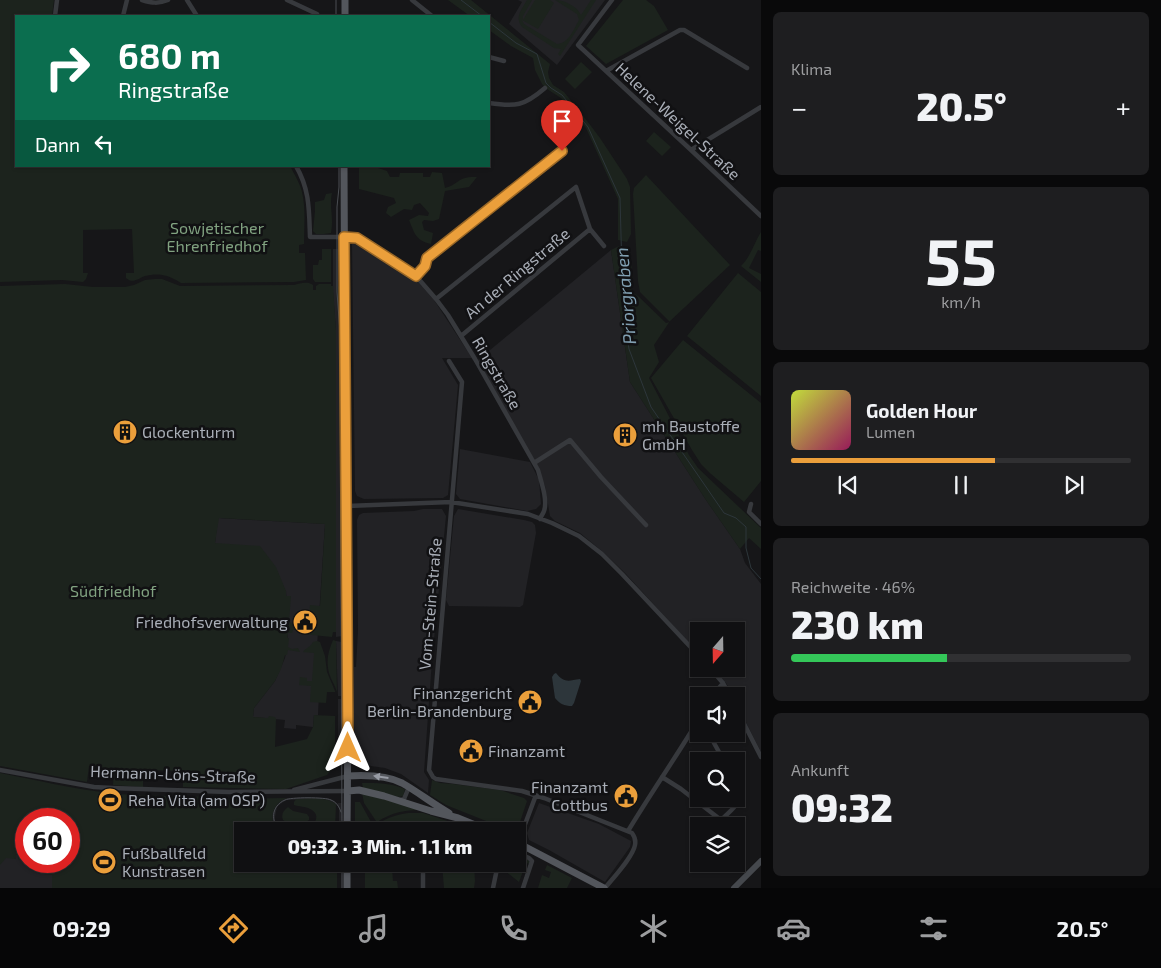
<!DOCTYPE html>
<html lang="de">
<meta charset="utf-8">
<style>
:root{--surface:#101012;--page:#1e1e20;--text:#f1f3f6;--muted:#9c9d9f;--line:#303032;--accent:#eb9f3b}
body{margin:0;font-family:"Exo 2",sans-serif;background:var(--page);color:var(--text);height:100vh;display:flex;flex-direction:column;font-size:19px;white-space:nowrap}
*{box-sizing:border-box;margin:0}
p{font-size:16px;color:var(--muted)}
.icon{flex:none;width:28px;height:28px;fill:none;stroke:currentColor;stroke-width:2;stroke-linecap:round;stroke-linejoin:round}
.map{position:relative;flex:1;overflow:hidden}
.drawer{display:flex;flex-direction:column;gap:12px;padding:12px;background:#09090a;width:400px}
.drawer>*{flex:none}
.guide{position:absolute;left:15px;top:15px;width:475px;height:152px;border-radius:0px;box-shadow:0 1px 4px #0004,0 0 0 1px var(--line);background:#0b6e4f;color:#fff;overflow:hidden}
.needle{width:32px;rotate:200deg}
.controls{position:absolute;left:690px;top:622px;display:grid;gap:10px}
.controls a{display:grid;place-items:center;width:55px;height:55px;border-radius:0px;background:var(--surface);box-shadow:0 1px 4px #0004,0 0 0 1px var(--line);font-size:25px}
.speed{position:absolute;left:15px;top:808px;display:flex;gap:10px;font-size:25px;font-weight:700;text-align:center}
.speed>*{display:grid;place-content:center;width:65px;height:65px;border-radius:50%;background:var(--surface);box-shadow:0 1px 4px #0004,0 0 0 1px var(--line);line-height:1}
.speed .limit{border:8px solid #d22;background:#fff;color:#111}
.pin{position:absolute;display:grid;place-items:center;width:42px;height:42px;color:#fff;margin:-51px -21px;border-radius:50% 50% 50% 0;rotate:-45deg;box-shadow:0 0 5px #0007}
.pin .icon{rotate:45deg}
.me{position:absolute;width:55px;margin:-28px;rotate:0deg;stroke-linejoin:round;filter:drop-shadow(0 0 4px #0008)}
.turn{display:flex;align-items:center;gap:18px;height:105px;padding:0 20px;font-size:22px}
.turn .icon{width:65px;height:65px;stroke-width:2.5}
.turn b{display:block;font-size:35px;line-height:42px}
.then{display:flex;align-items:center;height:48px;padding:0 20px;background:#0003;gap:10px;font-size:19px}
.big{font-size:38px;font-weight:800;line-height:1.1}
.drawer .card{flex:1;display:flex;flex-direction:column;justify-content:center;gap:8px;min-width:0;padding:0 18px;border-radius:8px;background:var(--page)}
.drawer .dial{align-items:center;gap:0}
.dial b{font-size:65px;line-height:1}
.song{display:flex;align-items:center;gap:15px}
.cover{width:60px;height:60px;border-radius:8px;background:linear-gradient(135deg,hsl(70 70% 55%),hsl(330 70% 35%))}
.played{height:5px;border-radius:2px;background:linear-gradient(90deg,var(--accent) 60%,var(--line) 60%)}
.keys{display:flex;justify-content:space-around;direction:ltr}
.heat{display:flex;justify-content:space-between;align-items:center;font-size:28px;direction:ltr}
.charge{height:8px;border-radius:4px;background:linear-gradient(90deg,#34c759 46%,var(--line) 0)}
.trip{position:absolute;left:234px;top:822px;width:292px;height:50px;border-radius:0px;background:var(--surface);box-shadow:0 1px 4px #0004,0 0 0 1px var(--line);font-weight:800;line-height:50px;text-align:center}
.tab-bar{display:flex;height:80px;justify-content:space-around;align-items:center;background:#060607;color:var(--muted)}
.tab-bar .icon{width:35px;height:35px}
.tab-bar .on{color:var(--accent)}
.tab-bar b{font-size:22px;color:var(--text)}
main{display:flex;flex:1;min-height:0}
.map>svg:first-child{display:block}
.built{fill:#222225}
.green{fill:#1c231d}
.water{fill:#2d363b}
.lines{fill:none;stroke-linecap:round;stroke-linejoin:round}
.stream{stroke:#2d363b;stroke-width:1}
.street{stroke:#37393d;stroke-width:4.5}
.secondary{stroke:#45484d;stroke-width:6}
.primary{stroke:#53565c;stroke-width:7}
.tram{stroke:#4a4d52;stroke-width:1}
.oneway{fill:#989ca5}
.route-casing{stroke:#996726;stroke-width:12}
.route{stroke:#eb9f3b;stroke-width:9}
.labels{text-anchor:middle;stroke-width:5;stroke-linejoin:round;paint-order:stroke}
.street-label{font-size:16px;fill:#a9aeb7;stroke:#111113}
.park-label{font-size:16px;fill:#81a280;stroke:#111113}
.poi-label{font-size:16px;fill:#a9aeb7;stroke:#111113;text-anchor:start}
.water-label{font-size:18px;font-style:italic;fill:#819fb1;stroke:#111113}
</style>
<main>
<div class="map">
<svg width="761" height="888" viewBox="0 0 761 888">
<rect width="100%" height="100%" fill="#161618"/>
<path class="built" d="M518,0H605L557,65L509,24L522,2Z
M359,241L414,277L434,300L472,358H442L458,385L448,495L443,498L364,499L357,496L355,491L352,244Z
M333,249H338V292L341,330L342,636L336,637V330L333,293Z
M611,250L630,382L706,500L740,549L745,563L761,584V752L736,703V696H733L726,683L713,669H736V631H699V654L625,573L603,552L580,533L555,521L550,516L545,486L537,465L478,360Z
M460,449L530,462L539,480L541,504L536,509L527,511L460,499L456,494Z
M423,509H442L446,516L432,660L424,772L429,780L428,793L401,774L385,768L371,766L359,760L356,748L353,717L354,667H356L358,631L357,520L359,515L363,513L414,511Z
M458,509L524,520L532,522L535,525L536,533L523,605L520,607L449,606L446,600L454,516Z
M218,518L325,524L314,692H319L318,715H314L313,727L296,725V729L284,728L285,720L253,717L254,708L275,681L285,658L287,649L288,618L286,591L215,543Z
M336,641L342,642V696H338Z
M338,699H342L343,760H338Z
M287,798H327L334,801L338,804V803H342L343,831H339V808L336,804L325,799L287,800L283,802L277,807L274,822L278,828L282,831H280L275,827L273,823L272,815L276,806L282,800Z
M539,803L599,824L631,841L630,847L605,882L549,850L529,840L527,833Z
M0,853L26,856V861H54L52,888H0Z"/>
<path class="green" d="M0,0H54L52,16H16V166H290C294,174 300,183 302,192C306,209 304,227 304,244L299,245V253H305L306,280L294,282L181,283C175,279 169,276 162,275C156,274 150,275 145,276C137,279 133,284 126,278V273H134L132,229L83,230V273H88L86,279L83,282L62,280L0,282Z
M448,0H471L550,64L548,72L549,78L553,85L564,92L591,126L600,138L627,179L630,187L631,234L627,242L618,240V199L586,128L561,98L547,89L542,84L535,70L533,58L511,46L489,30V16H470Z
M527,0H532L523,16V20L535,0H550L554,3L538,29L522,20L524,24L557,44C568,44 574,29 579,20L577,14L555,0C564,0 577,6 581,15L591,0H596L560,56L558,54L561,49L554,48L522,27C514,17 522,9 527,0Z
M623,0H646L654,6L668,30L606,64L586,46Z
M581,62L592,72L575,89L565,79Z
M654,132L671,147L662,156L646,141Z
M359,166H372L387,171L390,177H399L400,173H423V177H430L432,172L442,173L445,188C460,184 457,176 477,177L469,187L445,191L439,219L433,221L424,220L422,222L424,230L433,233L431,244C415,240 415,234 409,220L419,215L428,216L429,213L420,203L414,205L412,210L404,209L391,217L386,213L388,207L396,203L394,198L359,189Z
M646,175L730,265L670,321L654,345L659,362L649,378L689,455L698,468L761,528V549L749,538L740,549L706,500L630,382L611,250L619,246L624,247L630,253L633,280L631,291L638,296L666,323L670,322L640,292L638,281L633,194L634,188Z
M332,193C329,208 334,217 331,233L324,234H316L313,231L315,211V202L324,200L326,194Z
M761,232V251L758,250L749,268L761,274V282L741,266C751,256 754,243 761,232Z
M322,249H331V282H315L313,279V265H318L319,260H322Z
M738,273L761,292V396L687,336Z
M339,274L342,292L343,635L342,636L341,330L337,287L339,286Z
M155,279H162L180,286L294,285C300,283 308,281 313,285V290H316V286L319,284H331V286H333L336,330V632H333L332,637L302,634L300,632V626L307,628L308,624L310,623V618L301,617H309L310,605L320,606L325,524L219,518L215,543L260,546L276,567L286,591V596H291L289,622L295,624V630H293L292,633H288L287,638H289L288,647L292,649L298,648L300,652L288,650L287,655H285L281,669L275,681L254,708L253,717L268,718L269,716L275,717L276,719L275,747L307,739L313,727L314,715L335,716V761L331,770L327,775L286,789L183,787V771L143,770V787L113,785L114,769L89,766L87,782L0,766V286L65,284L93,287H125L134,285L145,280Z
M683,340L761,403V481L744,502L711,474L701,464L692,450L651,378Z
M333,640L336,641L337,692C335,685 331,680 329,673C326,660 328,652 333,640Z
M317,641L320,642L325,656L327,672L335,691V692H327L326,703L310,702L311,686L299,685L300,677L307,678V681H312L314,653L303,652C305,648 310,648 313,642Z
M0,773C36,780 73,789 110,793C143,797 175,795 208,797V798L212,799L287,798C273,803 268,818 277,830V831L267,829L260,830L263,831H242V864H337V888H52V875L38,873H45V869L41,868V865H37V862L33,861H47L49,867L53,872L54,867L51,861H69V819H26V860L18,859V855H16V859L6,858L0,865Z
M432,780L440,783L453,784L500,790L524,798L527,801L517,831H511L446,805L430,795Z
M362,783C378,783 391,783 405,789L403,796L399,797L363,788Z
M362,793L422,810C404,810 393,812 377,822L376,821L364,803Z
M296,799C309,799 325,796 336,804L335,831H306C313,827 323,815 310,809C305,806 299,807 294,805V802Z
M355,802H360L371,822V826L367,831H355Z
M288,807L293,811L307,814L309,817V820C303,825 289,825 283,820C281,814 283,811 288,807Z
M408,813H423L478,831H438L400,829L387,824L385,827L379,824C387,817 397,815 408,813Z
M518,856L527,859L530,862V864L526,863L519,882L500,867L501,864H518Z
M378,864H408V867L392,868L393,881H397L398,888H365V867H378Z
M442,864H458L470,865V864H474L475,881L474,888H444Z
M547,865L572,878L567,888H538L542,875L549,878L551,872L545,870Z"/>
<path class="water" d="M556,673C564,683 568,681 580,679L581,681L574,703L572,706C564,706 560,704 555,698L552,677L554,674Z"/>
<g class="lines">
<path class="stream" d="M461,0L482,16
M489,22L516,43L537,54L546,83L551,88L562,95L588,127L620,198L623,307L629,349L651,407L724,513L736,518L746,527V548L751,568L761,579"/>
<path class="street" d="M142,0C152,3 158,4 168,0
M187,0L197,16
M287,0L317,14L316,16
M412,0L432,16
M612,0L578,45L691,150L761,216
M55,16L57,0
M123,16L127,0
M489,57L504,61
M606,71L680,30H684L747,68
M489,103C516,107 524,106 545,88
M691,150L761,107
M296,166C310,190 309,211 310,237H350L357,238L416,276L436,299L448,315L475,359L538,470C541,481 548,500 544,511C543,514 541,516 540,519
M416,276L425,265L427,258L561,151
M436,299L576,187L590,229
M461,336L590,229L604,246
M449,361L462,382L429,770L433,777L436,779L522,791L544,798L632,833C635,837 636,840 635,845C633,857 613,878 605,888
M534,463L570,440L601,477L646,525
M751,504L749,512L761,524
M347,506L451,502L528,514L552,523L579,536L602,554L622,574L699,656
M711,669L723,683L730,696
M712,696C715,691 720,688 723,683
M736,708L761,757
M709,734L724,761
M0,770L94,787L112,788L229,792L348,791
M662,777L681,789L721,820C728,813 740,804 741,794C741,790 738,786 736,782
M294,790L348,776
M401,800L404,799L409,787
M628,831C651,793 676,757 699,719
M518,843L536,795
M518,853L529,858L532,861L523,888
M423,864V888
M493,888L498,864"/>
<path class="secondary" d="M734,888L761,861"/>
<path class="primary" d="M345,16V0
M344,166L345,372L347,506L346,555L348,718L347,831
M348,776C365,775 386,775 402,783C418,792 433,804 449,813
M348,791L359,790L384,796L431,811L458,818L490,831
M518,843L604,888
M347,864V888"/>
<path class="tram" d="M336,16V0
M339,166V187L337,207V292L340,333L342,831
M281,831C270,822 271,806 285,800C290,797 326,797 331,800C336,802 339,806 341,812
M342,864V888"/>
</g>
<defs><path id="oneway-solid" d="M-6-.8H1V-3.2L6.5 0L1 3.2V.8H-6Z" transform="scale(1.25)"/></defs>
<use class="oneway" href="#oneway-solid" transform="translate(381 777) rotate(-172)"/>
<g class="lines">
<defs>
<path id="route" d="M348,748L344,237L357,238L416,276L425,266L427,258L562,151"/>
</defs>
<use href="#route" class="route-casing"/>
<use href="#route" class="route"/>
</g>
<defs>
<symbol id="building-disc" viewBox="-11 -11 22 22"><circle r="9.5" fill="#eb9f3b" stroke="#111113"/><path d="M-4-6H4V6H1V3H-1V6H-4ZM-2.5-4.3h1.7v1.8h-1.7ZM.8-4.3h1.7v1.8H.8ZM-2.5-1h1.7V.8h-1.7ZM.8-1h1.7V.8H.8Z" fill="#111"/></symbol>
<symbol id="civic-disc" viewBox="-11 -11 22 22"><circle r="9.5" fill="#eb9f3b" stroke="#111113"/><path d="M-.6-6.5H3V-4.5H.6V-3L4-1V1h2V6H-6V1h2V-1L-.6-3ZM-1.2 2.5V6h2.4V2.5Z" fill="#111"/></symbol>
<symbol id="stadium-disc" viewBox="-11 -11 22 22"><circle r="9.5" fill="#eb9f3b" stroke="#111113"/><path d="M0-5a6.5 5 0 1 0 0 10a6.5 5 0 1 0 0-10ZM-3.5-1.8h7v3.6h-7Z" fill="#111"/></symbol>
</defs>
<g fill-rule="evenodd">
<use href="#building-disc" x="111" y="418" width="28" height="28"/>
<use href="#building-disc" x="611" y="421" width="28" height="28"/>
<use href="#civic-disc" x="291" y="608" width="28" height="28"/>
<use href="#civic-disc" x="516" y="688" width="28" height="28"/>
<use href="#civic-disc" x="457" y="737" width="28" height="28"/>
<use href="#civic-disc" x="612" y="782" width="28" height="28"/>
<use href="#stadium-disc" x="96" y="786" width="28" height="28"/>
<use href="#stadium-disc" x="90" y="848" width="28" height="28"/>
</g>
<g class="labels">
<g class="street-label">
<text transform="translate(678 121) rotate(43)" y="6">Helene-Weigel-Straße</text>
<text transform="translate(517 273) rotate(-40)" y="6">An der Ringstraße</text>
<text transform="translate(497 373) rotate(60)" y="6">Ringstraße</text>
<text transform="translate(430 604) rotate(-85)" y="6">Vom-Stein-Straße</text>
<text transform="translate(173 774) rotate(2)" y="6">Hermann-Löns-Straße</text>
</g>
<g class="park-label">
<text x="217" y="234">Sowjetischer<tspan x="217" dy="18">Ehrenfriedhof</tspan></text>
<text x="113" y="597">Südfriedhof</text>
</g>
<g class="poi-label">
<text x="642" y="432">mh Baustoffe<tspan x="642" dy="18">GmbH</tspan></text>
<text x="142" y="438">Glockenturm</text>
<text x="288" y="628" text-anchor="end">Friedhofsverwaltung</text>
<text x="512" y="699" text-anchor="end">Finanzgericht<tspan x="512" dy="18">Berlin-Brandenburg</tspan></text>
<text x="488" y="757">Finanzamt</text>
<text x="608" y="793" text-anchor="end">Finanzamt<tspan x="608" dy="18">Cottbus</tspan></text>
<text x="128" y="806">Reha Vita (am OSP)</text>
<text x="122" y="859">Fußballfeld<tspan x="122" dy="18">Kunstrasen</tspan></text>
</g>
<g class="water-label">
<text transform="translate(626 296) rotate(-95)" y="6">Priorgraben</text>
</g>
</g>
</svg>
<div class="controls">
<a><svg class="needle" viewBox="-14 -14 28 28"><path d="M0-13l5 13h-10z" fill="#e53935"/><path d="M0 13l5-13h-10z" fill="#9c9d9f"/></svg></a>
<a><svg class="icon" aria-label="sound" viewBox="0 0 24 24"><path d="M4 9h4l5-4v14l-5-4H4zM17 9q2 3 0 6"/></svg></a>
<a><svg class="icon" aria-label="search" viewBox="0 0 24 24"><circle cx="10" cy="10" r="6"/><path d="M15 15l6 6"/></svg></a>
<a><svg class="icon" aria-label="layers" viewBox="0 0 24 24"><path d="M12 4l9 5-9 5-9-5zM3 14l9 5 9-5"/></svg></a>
</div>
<div class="speed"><div class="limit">60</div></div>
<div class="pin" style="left:562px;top:151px;background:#d93025"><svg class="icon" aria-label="arrive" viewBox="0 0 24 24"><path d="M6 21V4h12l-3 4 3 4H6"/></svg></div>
<svg class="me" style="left:348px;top:748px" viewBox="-20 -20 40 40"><path d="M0-17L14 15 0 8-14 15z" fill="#eb9f3b" stroke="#fff" stroke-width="4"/></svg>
<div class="trip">09:32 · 3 Min. · 1.1 km</div>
<div class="guide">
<div class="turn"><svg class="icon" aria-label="right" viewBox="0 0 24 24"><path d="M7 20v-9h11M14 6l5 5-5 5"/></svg><div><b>680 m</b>Ringstraße</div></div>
<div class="then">Dann<svg class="icon" aria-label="left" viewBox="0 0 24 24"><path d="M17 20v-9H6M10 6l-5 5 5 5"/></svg></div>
</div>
</div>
<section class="drawer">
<div class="card"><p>Klima</p>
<div class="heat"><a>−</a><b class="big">20.5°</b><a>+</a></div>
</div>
<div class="card dial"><b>55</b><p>km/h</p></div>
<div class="card">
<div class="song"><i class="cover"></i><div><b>Golden Hour</b><p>Lumen</p></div></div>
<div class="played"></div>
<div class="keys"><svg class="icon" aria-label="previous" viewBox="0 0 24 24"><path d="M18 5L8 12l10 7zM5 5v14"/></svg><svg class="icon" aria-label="pause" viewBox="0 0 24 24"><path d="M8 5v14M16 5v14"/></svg><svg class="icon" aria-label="next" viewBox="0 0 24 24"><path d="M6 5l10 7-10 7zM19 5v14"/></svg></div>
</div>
<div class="card"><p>Reichweite · 46%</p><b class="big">230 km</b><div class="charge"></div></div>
<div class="card"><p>Ankunft</p><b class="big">09:32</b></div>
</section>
</main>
<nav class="tab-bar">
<b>09:29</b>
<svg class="icon on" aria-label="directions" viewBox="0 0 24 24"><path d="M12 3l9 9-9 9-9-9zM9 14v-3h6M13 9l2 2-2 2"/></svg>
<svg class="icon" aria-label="music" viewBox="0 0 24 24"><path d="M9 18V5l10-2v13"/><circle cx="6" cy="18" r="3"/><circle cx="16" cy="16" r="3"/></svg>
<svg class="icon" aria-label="phone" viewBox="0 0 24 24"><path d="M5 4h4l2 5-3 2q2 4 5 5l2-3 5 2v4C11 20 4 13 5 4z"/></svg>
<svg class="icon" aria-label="climate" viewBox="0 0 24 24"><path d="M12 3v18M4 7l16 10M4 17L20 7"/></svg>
<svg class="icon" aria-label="car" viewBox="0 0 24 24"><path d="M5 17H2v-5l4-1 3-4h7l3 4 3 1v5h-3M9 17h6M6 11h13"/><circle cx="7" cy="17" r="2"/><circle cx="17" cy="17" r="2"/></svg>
<svg class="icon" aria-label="filters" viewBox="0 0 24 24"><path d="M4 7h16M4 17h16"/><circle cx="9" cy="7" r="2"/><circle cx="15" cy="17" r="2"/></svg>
<b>20.5°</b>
</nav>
